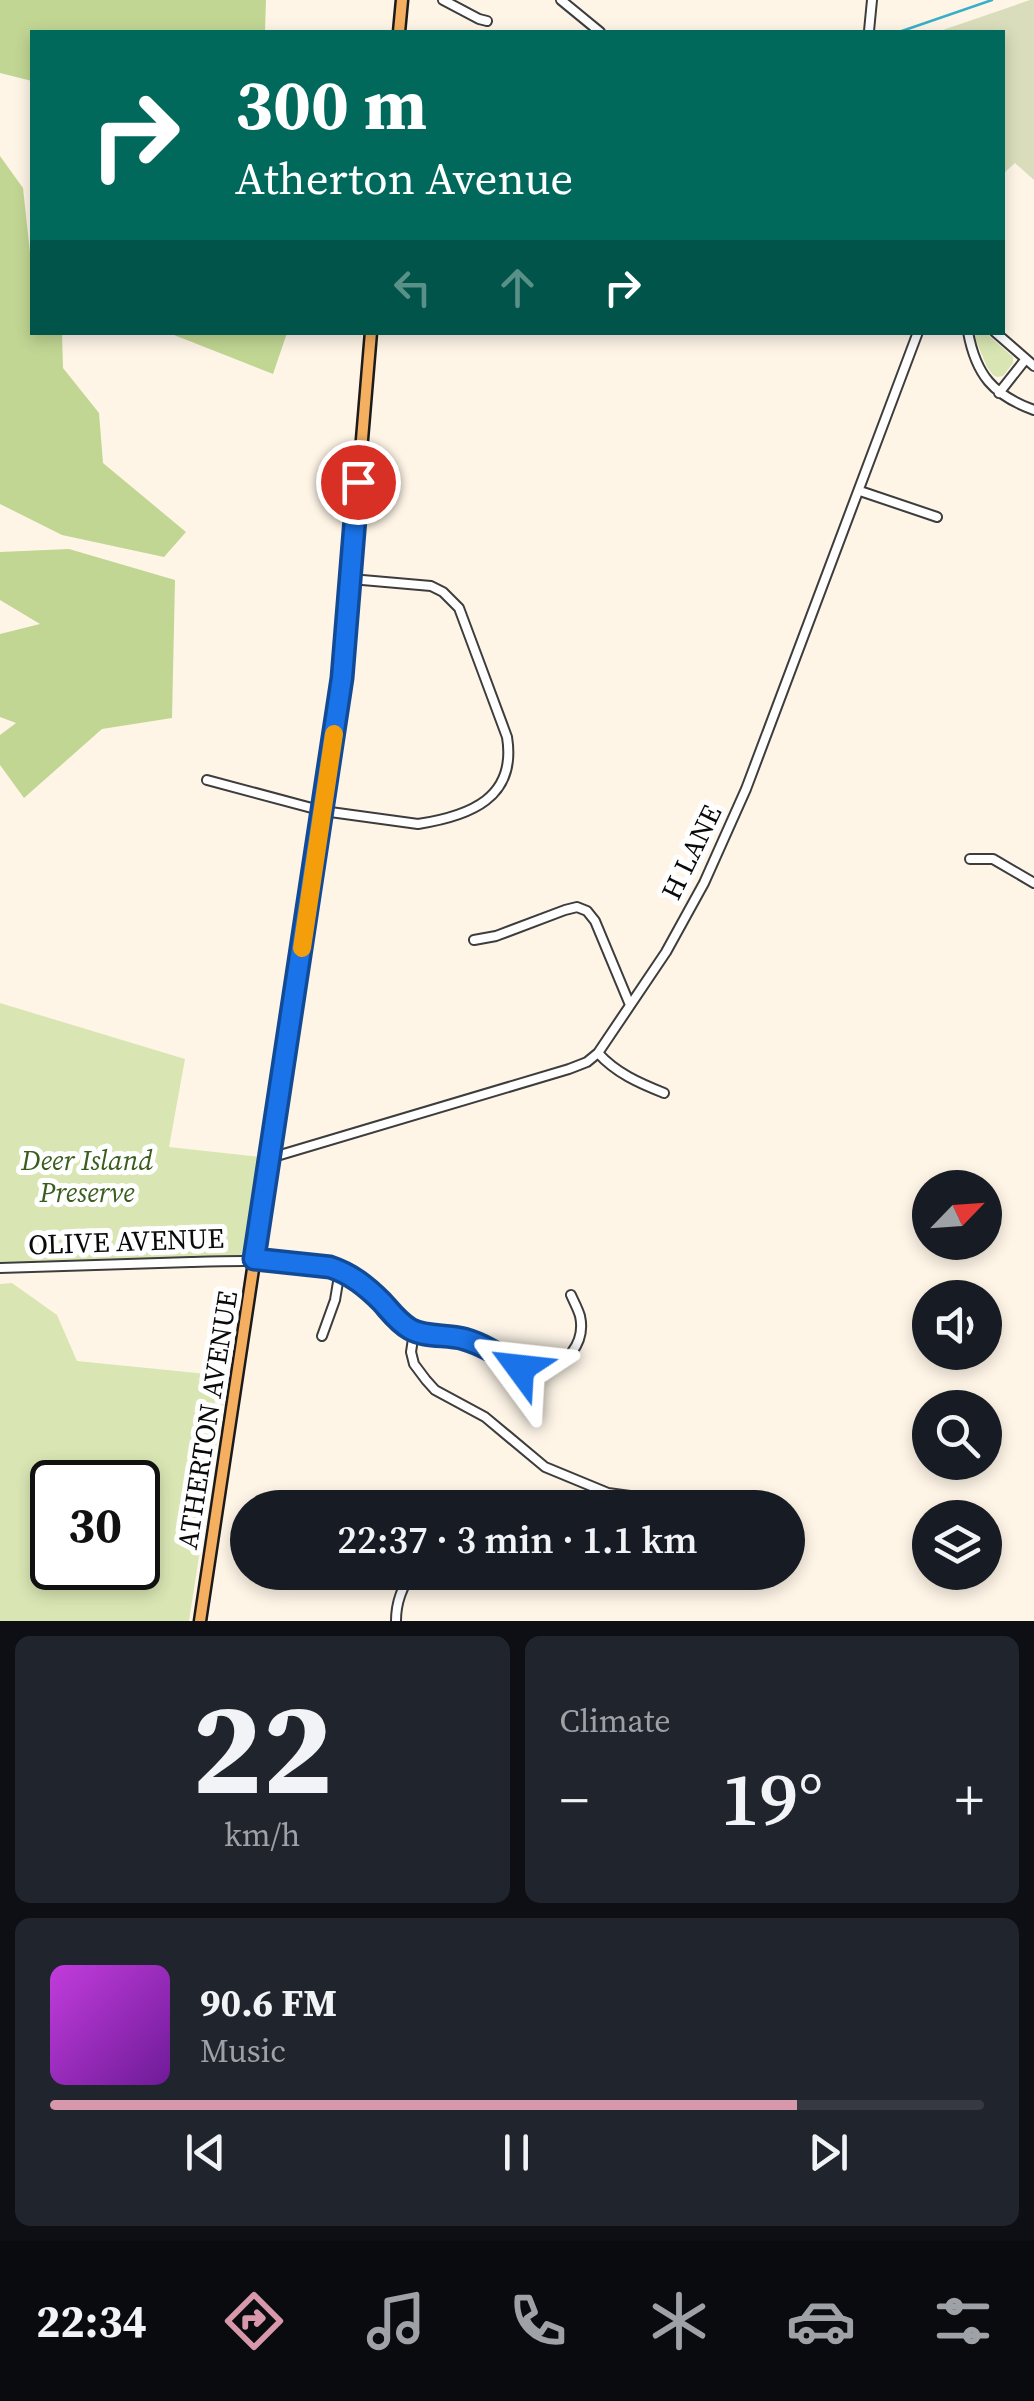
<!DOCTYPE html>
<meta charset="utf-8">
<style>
:root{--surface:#171b24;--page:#20242c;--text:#f1f3f6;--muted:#9ea1a6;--line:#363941;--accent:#d698aa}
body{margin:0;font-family:"Source Serif 4",serif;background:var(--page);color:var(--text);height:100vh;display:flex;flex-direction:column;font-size:38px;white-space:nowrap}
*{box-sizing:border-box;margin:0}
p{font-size:32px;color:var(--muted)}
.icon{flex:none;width:55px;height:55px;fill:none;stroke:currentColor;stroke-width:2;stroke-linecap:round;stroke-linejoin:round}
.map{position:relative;height:1621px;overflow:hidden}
.side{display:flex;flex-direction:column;gap:15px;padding:15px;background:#0d0f14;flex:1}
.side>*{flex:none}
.hud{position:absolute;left:30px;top:30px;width:975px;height:305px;border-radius:0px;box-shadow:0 5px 15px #0003;background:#00695c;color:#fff;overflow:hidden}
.needle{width:65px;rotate:65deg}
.fabs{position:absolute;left:912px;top:1170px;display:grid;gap:20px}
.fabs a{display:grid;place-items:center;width:90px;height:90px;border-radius:50%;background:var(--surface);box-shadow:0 5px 15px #0003;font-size:50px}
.speed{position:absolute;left:30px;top:1460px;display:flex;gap:20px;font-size:50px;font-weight:700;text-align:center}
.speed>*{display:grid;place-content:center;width:130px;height:130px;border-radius:50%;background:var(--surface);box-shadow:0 5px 15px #0003;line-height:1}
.speed .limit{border:5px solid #111;border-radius:15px;background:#fff;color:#111}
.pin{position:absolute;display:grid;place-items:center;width:85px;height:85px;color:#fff;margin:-42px;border:5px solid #fff;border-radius:50%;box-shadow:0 2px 10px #0007}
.me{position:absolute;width:110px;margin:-55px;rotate:300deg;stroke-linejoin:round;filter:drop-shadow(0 0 8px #0008)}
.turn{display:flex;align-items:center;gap:35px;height:210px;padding:0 40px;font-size:45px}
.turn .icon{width:130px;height:130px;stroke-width:2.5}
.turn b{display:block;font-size:70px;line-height:85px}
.lanes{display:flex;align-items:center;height:95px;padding:0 40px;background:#0003;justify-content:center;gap:50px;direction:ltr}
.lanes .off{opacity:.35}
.big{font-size:75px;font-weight:600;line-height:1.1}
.side .widget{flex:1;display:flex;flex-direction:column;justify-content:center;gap:15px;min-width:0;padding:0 35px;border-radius:15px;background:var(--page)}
.side .dial{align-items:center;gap:0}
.dial b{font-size:130px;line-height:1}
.song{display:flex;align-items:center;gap:30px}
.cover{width:120px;height:120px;border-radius:15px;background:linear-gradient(135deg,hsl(290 70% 55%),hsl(280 70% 35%))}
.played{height:10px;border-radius:5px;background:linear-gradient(90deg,var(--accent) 80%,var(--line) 80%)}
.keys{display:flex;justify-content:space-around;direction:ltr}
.heat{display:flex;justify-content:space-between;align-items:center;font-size:55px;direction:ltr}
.side .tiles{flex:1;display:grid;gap:15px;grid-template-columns:1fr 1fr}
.widget:last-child{grid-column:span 2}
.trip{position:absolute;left:230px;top:1490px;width:575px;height:100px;border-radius:50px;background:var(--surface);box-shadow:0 5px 15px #0003;font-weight:600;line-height:100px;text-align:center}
.tab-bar{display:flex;height:160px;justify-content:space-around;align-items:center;background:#090b0e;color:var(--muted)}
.tab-bar .icon{width:70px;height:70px}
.tab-bar .active{color:var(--accent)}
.tab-bar b{font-size:45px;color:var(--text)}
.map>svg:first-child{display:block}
.green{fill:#d9e6b3;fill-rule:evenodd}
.forest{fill:#c1d693}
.cemetery{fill:#daddbb}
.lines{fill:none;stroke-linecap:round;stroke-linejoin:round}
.stream{stroke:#37afc8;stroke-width:2.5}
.minor-casing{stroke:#3d3d3d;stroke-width:12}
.major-casing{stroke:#1b1b1b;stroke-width:15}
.minor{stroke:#fff;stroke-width:8}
.major{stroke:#f4af61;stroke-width:10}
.route-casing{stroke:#114b97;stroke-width:25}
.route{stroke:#1a73e8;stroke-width:18}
.slow{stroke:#f59e0b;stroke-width:18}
.labels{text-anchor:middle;stroke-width:10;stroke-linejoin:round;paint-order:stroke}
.street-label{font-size:28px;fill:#0a0a0a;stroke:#fff}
.park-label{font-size:28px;font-style:italic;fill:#3a5e1e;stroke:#fff}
</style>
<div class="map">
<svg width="1034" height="1621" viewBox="0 0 1034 1621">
<rect width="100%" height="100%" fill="#fef5e7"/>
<path class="green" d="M973,333H986L1013,357V363L1003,376L997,377L993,375L987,367Z
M0,1003L185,1059L169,1147L270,1158L254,1259L0,1268Z
M12,1283L57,1315L77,1361L227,1376L189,1621H0V1284ZM52,1482H138V1568H52Z"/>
<path class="forest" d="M0,0H266L265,32H32V81L0,73Z
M0,156L23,188L32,271V332L62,333L63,368L99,413L103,463L186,532L164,557L62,535L0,504Z
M169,333H287L273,374Z
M69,549L175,580L172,718L102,729L24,798L0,765V735L16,723L0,717V634L40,624L0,600V552Z"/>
<path class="cemetery" d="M1030,0H1034V180L1015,163L1003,174L1002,32H937Z"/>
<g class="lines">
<path class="stream" d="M899,32L992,0"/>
<defs>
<path id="minor" d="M443,0L479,19L487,21
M561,0L600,32
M869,31L872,0
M968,332C976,375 993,395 1034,410
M995,332L1034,366
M999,393L1025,360
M860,491L937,517
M207,780L323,811L418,824C470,816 517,798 507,737L459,608L443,592L431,586L351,579
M970,859H993L1034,883
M474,940L496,936L565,910L577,907L587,911L595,921L630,1005
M598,1053C616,1073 639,1083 664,1093
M270,1158L569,1069L587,1062L598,1053L666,952L704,883L746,789L918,332
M0,1268C64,1266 127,1264 191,1262C230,1261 266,1260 305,1264C318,1266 330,1266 342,1271C367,1282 379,1305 399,1322C420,1340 452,1334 478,1344C498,1352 517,1373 540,1371C566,1367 586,1343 580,1316C578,1309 574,1302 571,1295
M414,1332L411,1352L414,1364L426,1380L435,1390L485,1417L545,1467L608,1493L667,1501L689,1508
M322,1336L335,1300L340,1270
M396,1621C396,1602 402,1588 412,1572"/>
<path id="major" d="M399,32L402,0
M200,1621L342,678L371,332"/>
</defs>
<use href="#minor" class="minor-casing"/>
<use href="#major" class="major-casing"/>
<use href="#minor" class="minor"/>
<use href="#major" class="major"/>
</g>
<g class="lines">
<defs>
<path id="route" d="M358,482L342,678L254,1259L330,1267C351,1274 366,1286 382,1302C391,1312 398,1322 410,1329C426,1338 447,1334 464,1339C485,1345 502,1357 520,1368"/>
</defs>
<use href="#route" class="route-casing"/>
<use href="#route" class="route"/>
<path class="slow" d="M302,948L334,734"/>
</g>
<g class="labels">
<g class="street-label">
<text transform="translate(691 852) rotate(-64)" y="10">H LANE</text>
<text transform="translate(126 1241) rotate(-2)" y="10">OLIVE AVENUE</text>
<text transform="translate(207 1420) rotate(-81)" y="10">ATHERTON AVENUE</text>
</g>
<g class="park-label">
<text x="87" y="1170">Deer Island<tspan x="87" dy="32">Preserve</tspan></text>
</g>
</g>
</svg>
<div class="fabs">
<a><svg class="needle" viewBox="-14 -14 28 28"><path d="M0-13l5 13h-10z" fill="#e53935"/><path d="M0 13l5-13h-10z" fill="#9ea1a6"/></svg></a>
<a><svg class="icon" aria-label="sound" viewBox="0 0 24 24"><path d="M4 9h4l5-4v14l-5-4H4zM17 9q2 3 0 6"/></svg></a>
<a><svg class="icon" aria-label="search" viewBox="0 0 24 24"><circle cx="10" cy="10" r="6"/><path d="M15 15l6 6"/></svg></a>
<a><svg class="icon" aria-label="layers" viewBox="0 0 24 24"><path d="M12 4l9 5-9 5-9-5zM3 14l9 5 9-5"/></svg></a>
</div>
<div class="speed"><div class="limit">30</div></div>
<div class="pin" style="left:358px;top:482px;background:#d93025"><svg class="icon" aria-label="arrive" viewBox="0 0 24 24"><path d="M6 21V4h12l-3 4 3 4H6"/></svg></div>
<svg class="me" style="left:520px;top:1368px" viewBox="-20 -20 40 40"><path d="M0-17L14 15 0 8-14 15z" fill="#1a73e8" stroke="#fff" stroke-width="4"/></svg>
<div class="trip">22:37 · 3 min · 1.1 km</div>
<div class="hud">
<div class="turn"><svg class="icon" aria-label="right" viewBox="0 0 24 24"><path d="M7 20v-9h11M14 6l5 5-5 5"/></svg><div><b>300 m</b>Atherton Avenue</div></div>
<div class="lanes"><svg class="icon off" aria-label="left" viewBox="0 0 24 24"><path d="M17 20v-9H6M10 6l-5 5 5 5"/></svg><svg class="icon off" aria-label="ahead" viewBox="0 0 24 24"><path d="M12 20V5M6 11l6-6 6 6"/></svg><svg class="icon" aria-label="right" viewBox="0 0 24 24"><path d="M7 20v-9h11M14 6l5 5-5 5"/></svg></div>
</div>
</div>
<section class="side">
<div class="tiles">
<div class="widget dial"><b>22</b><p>km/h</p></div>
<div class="widget"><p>Climate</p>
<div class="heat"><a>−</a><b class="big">19°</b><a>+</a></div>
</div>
<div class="widget">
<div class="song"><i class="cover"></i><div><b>90.6 FM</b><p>Music</p></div></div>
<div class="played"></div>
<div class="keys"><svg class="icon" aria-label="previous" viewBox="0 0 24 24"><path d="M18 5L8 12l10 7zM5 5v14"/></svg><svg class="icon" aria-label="pause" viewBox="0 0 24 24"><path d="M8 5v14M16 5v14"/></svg><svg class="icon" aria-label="next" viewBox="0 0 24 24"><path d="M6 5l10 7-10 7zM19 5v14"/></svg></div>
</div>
</div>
</section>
<nav class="tab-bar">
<b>22:34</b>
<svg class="icon active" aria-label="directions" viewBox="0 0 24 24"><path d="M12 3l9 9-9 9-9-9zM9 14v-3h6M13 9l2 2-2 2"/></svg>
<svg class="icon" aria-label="music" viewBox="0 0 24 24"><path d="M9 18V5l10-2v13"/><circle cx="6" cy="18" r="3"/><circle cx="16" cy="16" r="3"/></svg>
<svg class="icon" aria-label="phone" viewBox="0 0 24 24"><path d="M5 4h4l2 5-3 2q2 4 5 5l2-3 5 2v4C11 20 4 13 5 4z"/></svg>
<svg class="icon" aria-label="climate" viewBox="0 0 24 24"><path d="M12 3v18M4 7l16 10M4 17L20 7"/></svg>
<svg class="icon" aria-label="car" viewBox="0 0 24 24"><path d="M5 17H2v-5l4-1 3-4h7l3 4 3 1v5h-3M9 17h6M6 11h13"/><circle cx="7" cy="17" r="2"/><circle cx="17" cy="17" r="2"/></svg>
<svg class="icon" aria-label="filters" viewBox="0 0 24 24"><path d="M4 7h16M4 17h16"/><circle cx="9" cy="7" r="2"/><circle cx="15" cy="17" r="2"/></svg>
</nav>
